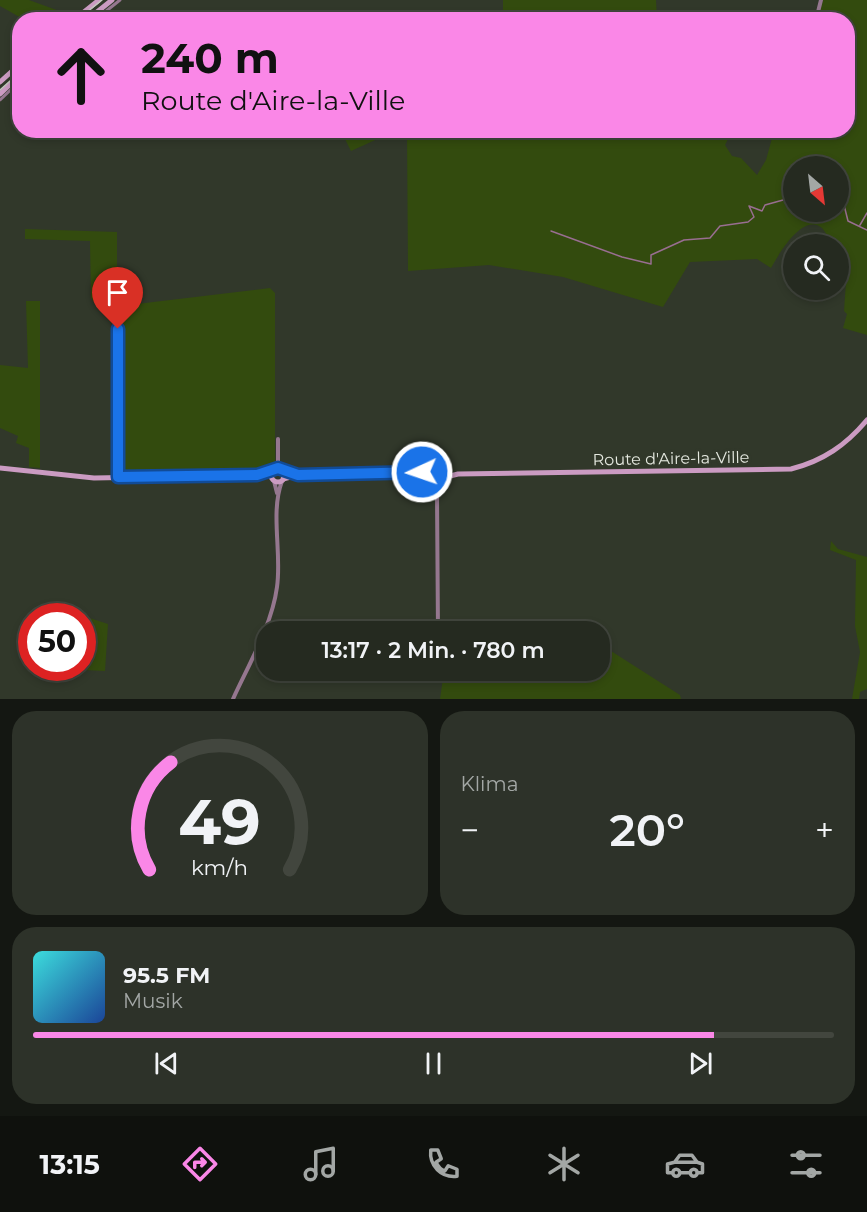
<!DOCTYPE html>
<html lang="de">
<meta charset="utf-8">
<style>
:root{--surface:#252a20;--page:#2d3229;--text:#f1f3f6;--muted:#a3a7a5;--line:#42463e;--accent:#fa87e7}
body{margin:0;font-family:Montserrat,sans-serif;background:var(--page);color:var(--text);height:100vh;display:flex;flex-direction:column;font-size:22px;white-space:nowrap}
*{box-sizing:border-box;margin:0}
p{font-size:20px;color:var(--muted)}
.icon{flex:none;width:33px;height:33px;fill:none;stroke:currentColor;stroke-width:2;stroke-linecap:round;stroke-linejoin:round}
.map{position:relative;height:699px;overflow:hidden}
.panel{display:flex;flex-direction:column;gap:12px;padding:12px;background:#141712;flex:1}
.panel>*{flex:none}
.guide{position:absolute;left:12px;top:12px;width:843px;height:126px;border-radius:24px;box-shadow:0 3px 9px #0003,0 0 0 2px var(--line);background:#fa87e7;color:#111;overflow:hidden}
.needle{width:39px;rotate:152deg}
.fabs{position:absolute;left:783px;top:156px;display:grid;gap:12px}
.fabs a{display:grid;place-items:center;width:66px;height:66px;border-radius:50%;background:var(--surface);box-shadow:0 3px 9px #0003,0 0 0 2px var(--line);font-size:30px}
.speed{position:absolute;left:18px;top:603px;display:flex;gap:12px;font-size:30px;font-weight:700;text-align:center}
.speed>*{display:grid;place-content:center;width:78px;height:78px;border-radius:50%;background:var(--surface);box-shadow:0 3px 9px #0003,0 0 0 2px var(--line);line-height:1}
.speed .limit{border:9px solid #d22;background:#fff;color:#111}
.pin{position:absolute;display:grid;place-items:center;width:51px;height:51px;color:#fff;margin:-62px -26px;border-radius:50% 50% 50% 0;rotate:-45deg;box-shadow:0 0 6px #0007}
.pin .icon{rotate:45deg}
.me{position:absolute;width:66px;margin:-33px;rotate:267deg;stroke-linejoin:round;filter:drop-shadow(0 0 4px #0008)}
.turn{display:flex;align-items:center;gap:21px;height:126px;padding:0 30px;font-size:27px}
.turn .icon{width:78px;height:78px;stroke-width:2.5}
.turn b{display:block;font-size:42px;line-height:51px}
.big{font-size:45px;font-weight:600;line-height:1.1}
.panel .card{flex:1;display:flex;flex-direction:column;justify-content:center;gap:9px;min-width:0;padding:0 21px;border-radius:24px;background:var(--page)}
.panel .dial{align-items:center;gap:0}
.dial svg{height:156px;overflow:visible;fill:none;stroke:var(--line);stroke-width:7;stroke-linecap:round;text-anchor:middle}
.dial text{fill:var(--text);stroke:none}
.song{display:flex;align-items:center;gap:18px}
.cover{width:72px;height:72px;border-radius:9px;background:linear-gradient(135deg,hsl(180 70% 55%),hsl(220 70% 35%))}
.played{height:6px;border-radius:3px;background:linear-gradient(90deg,var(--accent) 85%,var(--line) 85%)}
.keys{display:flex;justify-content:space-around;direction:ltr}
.heat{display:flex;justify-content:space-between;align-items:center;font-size:33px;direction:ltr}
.panel .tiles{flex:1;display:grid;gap:12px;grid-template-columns:1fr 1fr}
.card:last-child{grid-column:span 2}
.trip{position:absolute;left:256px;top:621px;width:354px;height:60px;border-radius:24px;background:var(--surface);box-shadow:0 3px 9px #0003,0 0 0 2px var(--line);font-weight:600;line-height:60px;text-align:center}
.tabs{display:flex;height:96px;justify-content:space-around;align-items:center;background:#0f110d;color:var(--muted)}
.tabs .icon{width:42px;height:42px}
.tabs .on{color:var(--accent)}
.tabs b{font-size:27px;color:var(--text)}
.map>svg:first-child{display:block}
.green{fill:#334b0e;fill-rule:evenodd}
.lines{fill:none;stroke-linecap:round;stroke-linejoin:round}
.stream{stroke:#996e91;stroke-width:1.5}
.pedestrian{stroke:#95778f;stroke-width:3}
.minor{stroke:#95778f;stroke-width:4}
.secondary{stroke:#cb9bc2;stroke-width:5}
.tram{stroke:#c3c8be;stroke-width:1.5}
.route-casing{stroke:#114b97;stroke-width:15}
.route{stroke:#1a73e8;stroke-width:10}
.labels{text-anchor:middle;stroke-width:6;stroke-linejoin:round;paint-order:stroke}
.street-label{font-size:16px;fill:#e5e9e0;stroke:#31382a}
</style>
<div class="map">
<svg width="867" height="699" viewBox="0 0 867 699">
<rect width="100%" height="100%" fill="#31382a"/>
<path class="green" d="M0,0H29L73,16L67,19H23L0,6Z
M503,0H656L657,19H503Z
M823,0H867V335L843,328L847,314L844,311L847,268L839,255L838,244H832C829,240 826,232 822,228C802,212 778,256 771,268L757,259L690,262L663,307L563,277L489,265L408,271L407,131L704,130L707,134L709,131H732L725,145L732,156L741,158L757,175L766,160L774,131L848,130V20L818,19ZM794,166H838V212H794Z
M341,131H395L351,151Z
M25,229L117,232V302L93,301L91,298L90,241L25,239Z
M270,288L275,293V465L267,471L121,472L120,306Z
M26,301H40V468L29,467V448L16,443L18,436L0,428V365L28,368Z
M831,541L838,549L867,557V689L860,692L859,699H852L860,652L855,626L856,560L830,550Z
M68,611L108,624L105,671L40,668H82V616H66Z
M600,644L680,695L681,699H440L444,671L600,670Z"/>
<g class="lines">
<path class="stream" d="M838,203L844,205L848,221L867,230
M860,225L867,213
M551,231L622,257L651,264V255L684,240L710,238L720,226L748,222L754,217L749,206L762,211L765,205L794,197"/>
<path class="pedestrian" d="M95,20L120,0
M0,100L20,81"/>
<path class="minor" d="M816,20L821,0
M117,303L118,477
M278,439V468
M433,479L436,491
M274,481L277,493
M438,632L437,495L441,479
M233,699C249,664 272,625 277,587C282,553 270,513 282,481"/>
<path class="secondary" d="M74,20L99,0
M87,20L112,0
M0,82L20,64
M0,94L20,75
M430 474a7 7 0 1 1 14 0a7 7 0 1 1-14 0Z
M0,468L94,478L257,475L272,471
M271 475a7 7 0 1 1 14 0a7 7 0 1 1-14 0Z
M442,478L458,474L791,469C823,461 846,445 867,420
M283,479L298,475L415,474L432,478"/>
<path class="tram" d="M77,20L102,0
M0,90L20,72"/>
</g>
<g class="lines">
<defs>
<path id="route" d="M118,329V477L257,475L278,468L298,475L422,472"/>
</defs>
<use href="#route" class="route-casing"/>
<use href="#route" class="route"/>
</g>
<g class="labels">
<g class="street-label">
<text transform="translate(671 458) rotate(-1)" y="6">Route d'Aire-la-Ville</text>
</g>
</g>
</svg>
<div class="fabs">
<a><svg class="needle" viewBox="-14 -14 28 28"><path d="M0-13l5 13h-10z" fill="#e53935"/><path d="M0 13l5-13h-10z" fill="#a3a7a5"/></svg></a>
<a><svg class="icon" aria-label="search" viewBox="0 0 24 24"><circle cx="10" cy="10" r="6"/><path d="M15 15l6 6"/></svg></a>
</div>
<div class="speed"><div class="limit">50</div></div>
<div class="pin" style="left:118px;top:329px;background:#d93025"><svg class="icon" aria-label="arrive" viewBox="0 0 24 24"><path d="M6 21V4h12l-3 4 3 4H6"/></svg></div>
<svg class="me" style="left:422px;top:472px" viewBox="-20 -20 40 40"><circle r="17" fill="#1a73e8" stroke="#fff" stroke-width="3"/><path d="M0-11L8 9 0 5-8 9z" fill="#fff"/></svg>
<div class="trip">13:17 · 2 Min. · 780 m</div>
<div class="guide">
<div class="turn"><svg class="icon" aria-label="ahead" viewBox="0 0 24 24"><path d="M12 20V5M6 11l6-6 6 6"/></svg><div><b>240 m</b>Route d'Aire-la-Ville</div></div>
</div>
</div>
<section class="panel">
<div class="tiles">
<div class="card dial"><svg viewBox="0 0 100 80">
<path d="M14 69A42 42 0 1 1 86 69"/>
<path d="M14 69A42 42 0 0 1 25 14" stroke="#fa87e7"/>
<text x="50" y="56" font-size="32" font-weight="700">49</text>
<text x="50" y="72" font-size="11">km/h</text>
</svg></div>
<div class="card"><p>Klima</p>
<div class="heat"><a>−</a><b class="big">20°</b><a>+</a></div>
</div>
<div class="card">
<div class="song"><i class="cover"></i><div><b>95.5 FM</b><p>Musik</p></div></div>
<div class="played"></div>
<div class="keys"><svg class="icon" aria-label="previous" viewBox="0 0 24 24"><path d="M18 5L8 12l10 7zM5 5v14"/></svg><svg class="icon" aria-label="pause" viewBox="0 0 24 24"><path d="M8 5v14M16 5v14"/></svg><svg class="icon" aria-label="next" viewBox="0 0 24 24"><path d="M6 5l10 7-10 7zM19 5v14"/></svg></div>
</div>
</div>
</section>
<nav class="tabs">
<b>13:15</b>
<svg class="icon on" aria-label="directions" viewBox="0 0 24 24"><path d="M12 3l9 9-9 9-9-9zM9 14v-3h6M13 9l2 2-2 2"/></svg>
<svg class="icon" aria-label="music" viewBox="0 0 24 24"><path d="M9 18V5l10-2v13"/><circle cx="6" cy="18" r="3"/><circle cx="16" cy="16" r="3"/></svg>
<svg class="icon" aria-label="phone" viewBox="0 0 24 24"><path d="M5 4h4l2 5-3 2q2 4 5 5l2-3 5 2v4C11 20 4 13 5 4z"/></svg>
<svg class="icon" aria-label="climate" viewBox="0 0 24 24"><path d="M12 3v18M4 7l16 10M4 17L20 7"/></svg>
<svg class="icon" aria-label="car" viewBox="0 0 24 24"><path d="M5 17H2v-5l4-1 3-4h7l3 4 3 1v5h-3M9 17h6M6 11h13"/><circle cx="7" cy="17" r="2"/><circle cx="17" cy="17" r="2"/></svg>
<svg class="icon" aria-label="filters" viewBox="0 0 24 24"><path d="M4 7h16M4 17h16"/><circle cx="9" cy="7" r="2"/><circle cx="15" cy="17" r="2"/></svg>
</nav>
